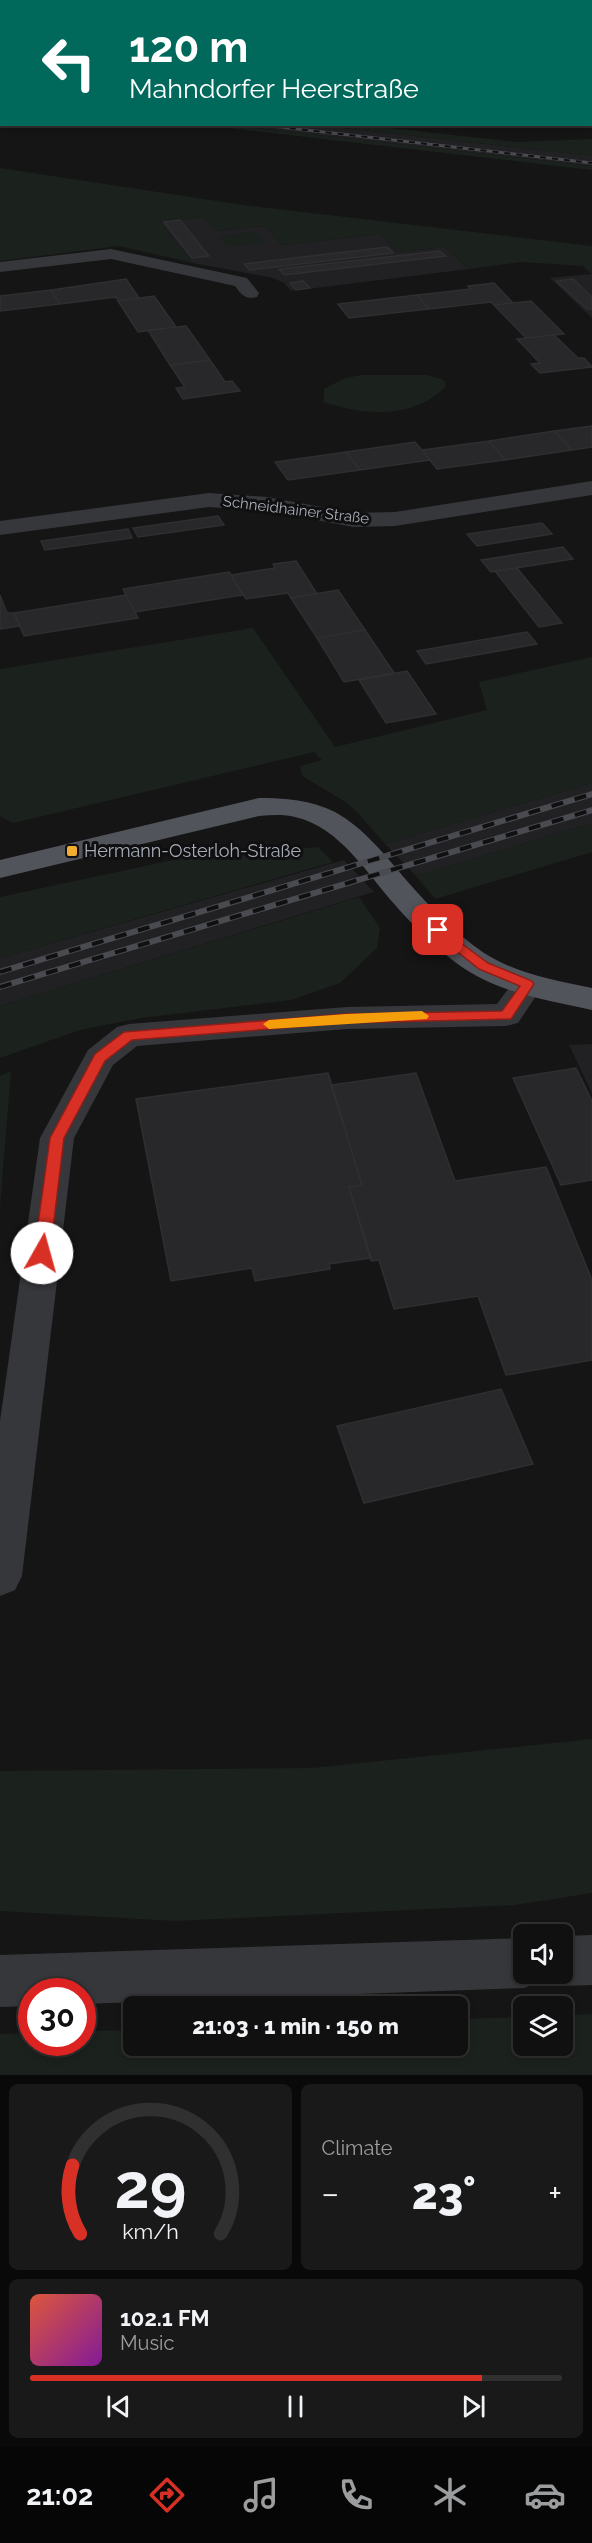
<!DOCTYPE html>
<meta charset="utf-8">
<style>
:root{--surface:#101010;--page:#191919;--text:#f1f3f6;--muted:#9c9d9f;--line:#303030;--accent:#d93025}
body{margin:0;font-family:Raleway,sans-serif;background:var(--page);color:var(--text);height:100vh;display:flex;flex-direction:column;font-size:22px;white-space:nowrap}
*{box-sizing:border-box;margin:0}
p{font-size:20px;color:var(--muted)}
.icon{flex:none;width:33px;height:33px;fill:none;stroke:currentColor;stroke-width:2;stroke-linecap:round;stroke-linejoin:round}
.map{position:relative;height:2075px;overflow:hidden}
.side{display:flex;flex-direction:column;gap:9px;padding:9px;background:#090909;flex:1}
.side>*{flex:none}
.hud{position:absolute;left:0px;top:0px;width:592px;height:126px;box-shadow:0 3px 9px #0003,0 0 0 2px var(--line);background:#00695c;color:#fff;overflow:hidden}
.fabs{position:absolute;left:513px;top:1924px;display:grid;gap:12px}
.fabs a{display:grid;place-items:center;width:60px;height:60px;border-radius:9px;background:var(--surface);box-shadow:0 3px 9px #0003,0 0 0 2px var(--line);font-size:30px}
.speed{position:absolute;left:18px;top:1978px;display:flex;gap:12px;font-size:30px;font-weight:700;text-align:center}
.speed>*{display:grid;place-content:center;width:78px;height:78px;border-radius:50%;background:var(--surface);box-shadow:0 3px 9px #0003,0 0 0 2px var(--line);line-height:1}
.speed .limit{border:9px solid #d22;background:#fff;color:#111}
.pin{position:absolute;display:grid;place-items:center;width:51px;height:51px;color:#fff;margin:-26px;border-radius:12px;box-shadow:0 3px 9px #0006}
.me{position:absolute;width:66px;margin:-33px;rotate:7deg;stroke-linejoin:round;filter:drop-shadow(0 0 4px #0008)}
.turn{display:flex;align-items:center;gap:21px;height:126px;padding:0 30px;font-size:27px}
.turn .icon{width:78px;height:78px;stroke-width:2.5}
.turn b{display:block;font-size:42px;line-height:51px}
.big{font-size:45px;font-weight:800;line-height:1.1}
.side .tile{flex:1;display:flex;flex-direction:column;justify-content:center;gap:9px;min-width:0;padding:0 21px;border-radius:9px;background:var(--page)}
.side .dial{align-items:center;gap:0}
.dial svg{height:156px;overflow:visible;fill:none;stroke:var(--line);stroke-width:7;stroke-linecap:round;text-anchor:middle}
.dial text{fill:var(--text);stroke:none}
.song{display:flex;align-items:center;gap:18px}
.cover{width:72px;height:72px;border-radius:9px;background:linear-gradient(135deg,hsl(10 70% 55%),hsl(290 70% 35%))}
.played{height:6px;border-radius:3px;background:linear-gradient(90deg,var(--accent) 85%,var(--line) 85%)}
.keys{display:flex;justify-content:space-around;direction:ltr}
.heat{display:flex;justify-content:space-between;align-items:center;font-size:33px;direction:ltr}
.side .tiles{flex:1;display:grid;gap:9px;grid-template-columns:1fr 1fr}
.tile:last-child{grid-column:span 2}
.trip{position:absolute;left:123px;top:1996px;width:345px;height:60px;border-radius:9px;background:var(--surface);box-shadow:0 3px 9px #0003,0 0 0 2px var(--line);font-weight:800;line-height:60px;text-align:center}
.menu{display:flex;height:96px;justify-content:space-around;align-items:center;background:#060606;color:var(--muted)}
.menu .icon{width:42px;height:42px}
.menu .active{color:var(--accent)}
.menu b{font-size:27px;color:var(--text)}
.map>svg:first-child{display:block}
.built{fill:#212123}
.green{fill:#1b211c}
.building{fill:#28282a;stroke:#2f2f32;stroke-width:1.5}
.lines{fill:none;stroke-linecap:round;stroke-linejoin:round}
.minor{fill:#36373b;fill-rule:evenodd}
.major{fill:#52545b;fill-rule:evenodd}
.rail-far1-casing{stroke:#494b51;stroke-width:3}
.rail-casing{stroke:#494b51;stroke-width:6}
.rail-far1{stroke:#101011;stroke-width:2;stroke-dasharray:6;stroke-linecap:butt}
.rail{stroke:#101011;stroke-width:4;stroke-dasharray:12;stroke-linecap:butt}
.route{fill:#d93025;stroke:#8d1f18;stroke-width:1.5}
.slow{fill:#f59e0b}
.poi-dot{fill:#f3ad30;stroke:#101011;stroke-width:2}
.labels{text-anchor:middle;stroke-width:6;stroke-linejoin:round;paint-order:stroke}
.far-street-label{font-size:15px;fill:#a6acb7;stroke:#101011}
.poi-label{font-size:18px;fill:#a6acb7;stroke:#101011;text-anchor:start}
</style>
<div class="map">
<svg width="592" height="2075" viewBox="0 0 592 2075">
<rect width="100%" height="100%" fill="#151516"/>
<path class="built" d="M229,125H317L592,156V166Z
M203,217L215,231L265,226L282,245L380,234L397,252L445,247L469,269L291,291L284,283L273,278L193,263L160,222Z
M592,274V318L550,278Z
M592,783V823L416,876L385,844Z
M344,860L374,892L0,1006V958Z
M592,1044V1093L569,1045Z"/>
<path class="green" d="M203,125H229L592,166V170Z
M317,125H363L517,142L592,139V156Z
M0,168L243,205L592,246V274L583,266L522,262L469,269L445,247L397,252L380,234L282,245L265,226L215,231L202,217L160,222L193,263L119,246L0,261Z
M255,232L264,243L227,247L219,236Z
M362,375H427L444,380L446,386C416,419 363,416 324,402V389L345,378Z
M253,628L335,747L487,710L479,682L592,657V783L385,844L356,811L344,801L302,776L300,766L322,760L314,752L13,823L0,816V669Z
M592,823V852L435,899L416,876Z
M318,847L333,862L0,958V897L187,857Z
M359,897L380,928L377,948L340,983L291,1000L141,1018L80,1030L0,1058V1006Z
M11,1071L0,1207V1076Z
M592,1739V1893L515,1905L175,1921L0,1911V1771L312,1768Z
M592,2014V2075H0V2034L31,2033L32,2043H82L83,2031L133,2030L134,2046H458V2019L523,2017L524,2046H562L563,2015Z"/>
<path class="building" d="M180,220L209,256L192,258L164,222Z
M387,247L393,253L250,270L244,264Z
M440,251L446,256L284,275L279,269Z
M126,279L139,298L118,301L116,297L60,304L51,290Z
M573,279L592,297V309H587L556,281Z
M303,281L310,288L296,290L290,283Z
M494,283L513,303L494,305L491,302L429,309L417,295L471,289L468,286Z
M51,290L60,304L0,311V296Z
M417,295L429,309L349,318L338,304Z
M154,296L176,327L138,332L118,301Z
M531,301L564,334L526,338L494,305Z
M186,326L210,360L170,365L148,330Z
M554,335L578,358H584L592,367L540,373L531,364L540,363L517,339Z
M210,360L225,382L232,381L240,391L183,399L176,388L185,387L170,365Z
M592,426V447L572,450L554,431Z
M554,431L572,450L505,460L489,441Z
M489,441L505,460L437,469L422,450Z
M415,442L430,460L360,470L346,452Z
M346,452L360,470L288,480L275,462Z
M218,516L224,525L138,537L133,528Z
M542,523L552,534L477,546L467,534Z
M128,529L132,538L45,550L41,541Z
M563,547L573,559L491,572L481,560Z
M296,561L317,594L291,598L288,593L246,599L231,575L275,568L273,564Z
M517,568L562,623L539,627L495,571Z
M229,572L243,595L135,612L123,589Z
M338,590L365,630L317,638L291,598Z
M0,595L7,613H14L20,626L0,629Z
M126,595L138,618L24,636L14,613Z
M365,630L394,673L344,682L317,638Z
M527,632L537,644L426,664L417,651Z
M407,671L436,714L386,723L359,680Z
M576,1068L592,1101V1180L561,1185L513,1078Z
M328,1073L362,1185L349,1187L371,1258L329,1264L330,1269L255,1281L252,1268L171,1281L136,1099Z
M416,1073L455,1181L546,1167L592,1280V1360L506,1375L478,1296L394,1309L379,1260L371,1261L349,1187L362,1185L331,1085Z
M501,1389L533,1464L364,1503L337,1426Z"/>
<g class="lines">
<path class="minor" d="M111,249L247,278L259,293L257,297C245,300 242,295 235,286L111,259L0,272V262Z
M592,481V495L395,526L354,527L267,511L209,507L0,535V521L209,493L267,497L354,513L395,512Z
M528,973L539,977L544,984L518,1023L506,1026L347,1029L137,1046L113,1065L74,1138L22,1576L15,1590L0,1596V1421L40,1138L88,1050L117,1027L129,1024L347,1007L497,1004L517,977Z
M592,1935V1985L562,1986L543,1978L542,1981L524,1988L82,2004V1992H32V2006L0,2007V1955L524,1938V1974H562V1936Z"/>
<path class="major" d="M259,798C285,798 311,800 335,812C364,828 386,856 407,881C430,907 455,933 484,953C517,974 554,980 592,988V1010C547,1000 498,993 459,965C436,948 415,928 396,906C368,875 340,827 295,817C284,814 271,815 259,816L0,878V860Z"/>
<defs>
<path id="rail-far1" d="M254,124L592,163"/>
<path id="rail" d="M0,972L592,794
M0,987L592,810"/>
</defs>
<use href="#rail-far1" class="rail-far1-casing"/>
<use href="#rail" class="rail-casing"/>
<use href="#rail-far1" class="rail-far1"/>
<use href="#rail" class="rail"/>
</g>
<path class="route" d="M438,926L488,963L532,981L534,984L511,1019L346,1023L132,1040L105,1061L64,1138L50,1253L47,1257H36L34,1253L50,1138L95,1054L124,1032L346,1014L502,1011L520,986L479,969L434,933L432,930L434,928Z"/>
<path class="slow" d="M422,1011L429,1016L427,1019L269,1029L263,1024L269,1020L346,1014Z"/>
<rect class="poi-dot" x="66" y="845" width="12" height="12" rx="3"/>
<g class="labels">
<g class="far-street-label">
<text transform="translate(296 510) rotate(7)" y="5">Schneidhainer Straße</text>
</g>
<g class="poi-label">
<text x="84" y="857">Hermann-Osterloh-Straße</text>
</g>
</g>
</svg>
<div class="fabs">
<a><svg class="icon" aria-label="sound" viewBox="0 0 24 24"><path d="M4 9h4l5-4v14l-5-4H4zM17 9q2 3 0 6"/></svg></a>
<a><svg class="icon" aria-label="layers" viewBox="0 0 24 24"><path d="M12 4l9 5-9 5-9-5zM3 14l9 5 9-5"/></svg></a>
</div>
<div class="speed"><div class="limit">30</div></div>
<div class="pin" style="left:438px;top:930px;background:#d93025"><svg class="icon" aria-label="arrive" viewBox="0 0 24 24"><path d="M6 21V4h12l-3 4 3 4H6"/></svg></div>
<svg class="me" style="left:42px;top:1253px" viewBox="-20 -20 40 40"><circle r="19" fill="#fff"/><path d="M0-13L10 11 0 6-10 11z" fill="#d93025"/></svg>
<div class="trip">21:03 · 1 min · 150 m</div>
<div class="hud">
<div class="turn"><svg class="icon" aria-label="left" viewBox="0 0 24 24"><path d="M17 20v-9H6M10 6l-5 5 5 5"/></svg><div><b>120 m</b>Mahndorfer Heerstraße</div></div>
</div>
</div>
<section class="side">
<div class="tiles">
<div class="tile dial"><svg viewBox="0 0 100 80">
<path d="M14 69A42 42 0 1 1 86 69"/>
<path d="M14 69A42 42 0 0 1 10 34" stroke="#d93025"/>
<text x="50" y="56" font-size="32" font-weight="700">29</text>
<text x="50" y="72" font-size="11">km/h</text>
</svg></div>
<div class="tile"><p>Climate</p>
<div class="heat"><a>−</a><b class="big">23°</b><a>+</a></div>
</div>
<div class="tile">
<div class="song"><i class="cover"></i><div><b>102.1 FM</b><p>Music</p></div></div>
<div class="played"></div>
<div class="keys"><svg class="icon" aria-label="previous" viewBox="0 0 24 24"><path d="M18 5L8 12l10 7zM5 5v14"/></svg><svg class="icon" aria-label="pause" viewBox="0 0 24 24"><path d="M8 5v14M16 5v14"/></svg><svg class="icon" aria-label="next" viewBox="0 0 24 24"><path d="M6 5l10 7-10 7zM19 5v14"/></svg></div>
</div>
</div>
</section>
<nav class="menu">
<b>21:02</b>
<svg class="icon active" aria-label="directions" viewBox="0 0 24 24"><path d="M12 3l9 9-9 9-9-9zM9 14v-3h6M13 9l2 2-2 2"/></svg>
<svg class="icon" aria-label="music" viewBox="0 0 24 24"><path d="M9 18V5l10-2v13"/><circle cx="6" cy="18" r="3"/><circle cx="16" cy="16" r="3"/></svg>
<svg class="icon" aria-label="phone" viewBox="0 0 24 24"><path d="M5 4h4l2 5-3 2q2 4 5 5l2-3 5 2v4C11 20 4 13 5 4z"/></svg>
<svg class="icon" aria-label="climate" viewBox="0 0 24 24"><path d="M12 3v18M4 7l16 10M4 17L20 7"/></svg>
<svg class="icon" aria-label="car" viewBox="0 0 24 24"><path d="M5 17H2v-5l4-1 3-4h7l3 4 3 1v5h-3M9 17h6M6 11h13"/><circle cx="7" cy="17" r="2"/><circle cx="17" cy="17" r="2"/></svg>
</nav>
